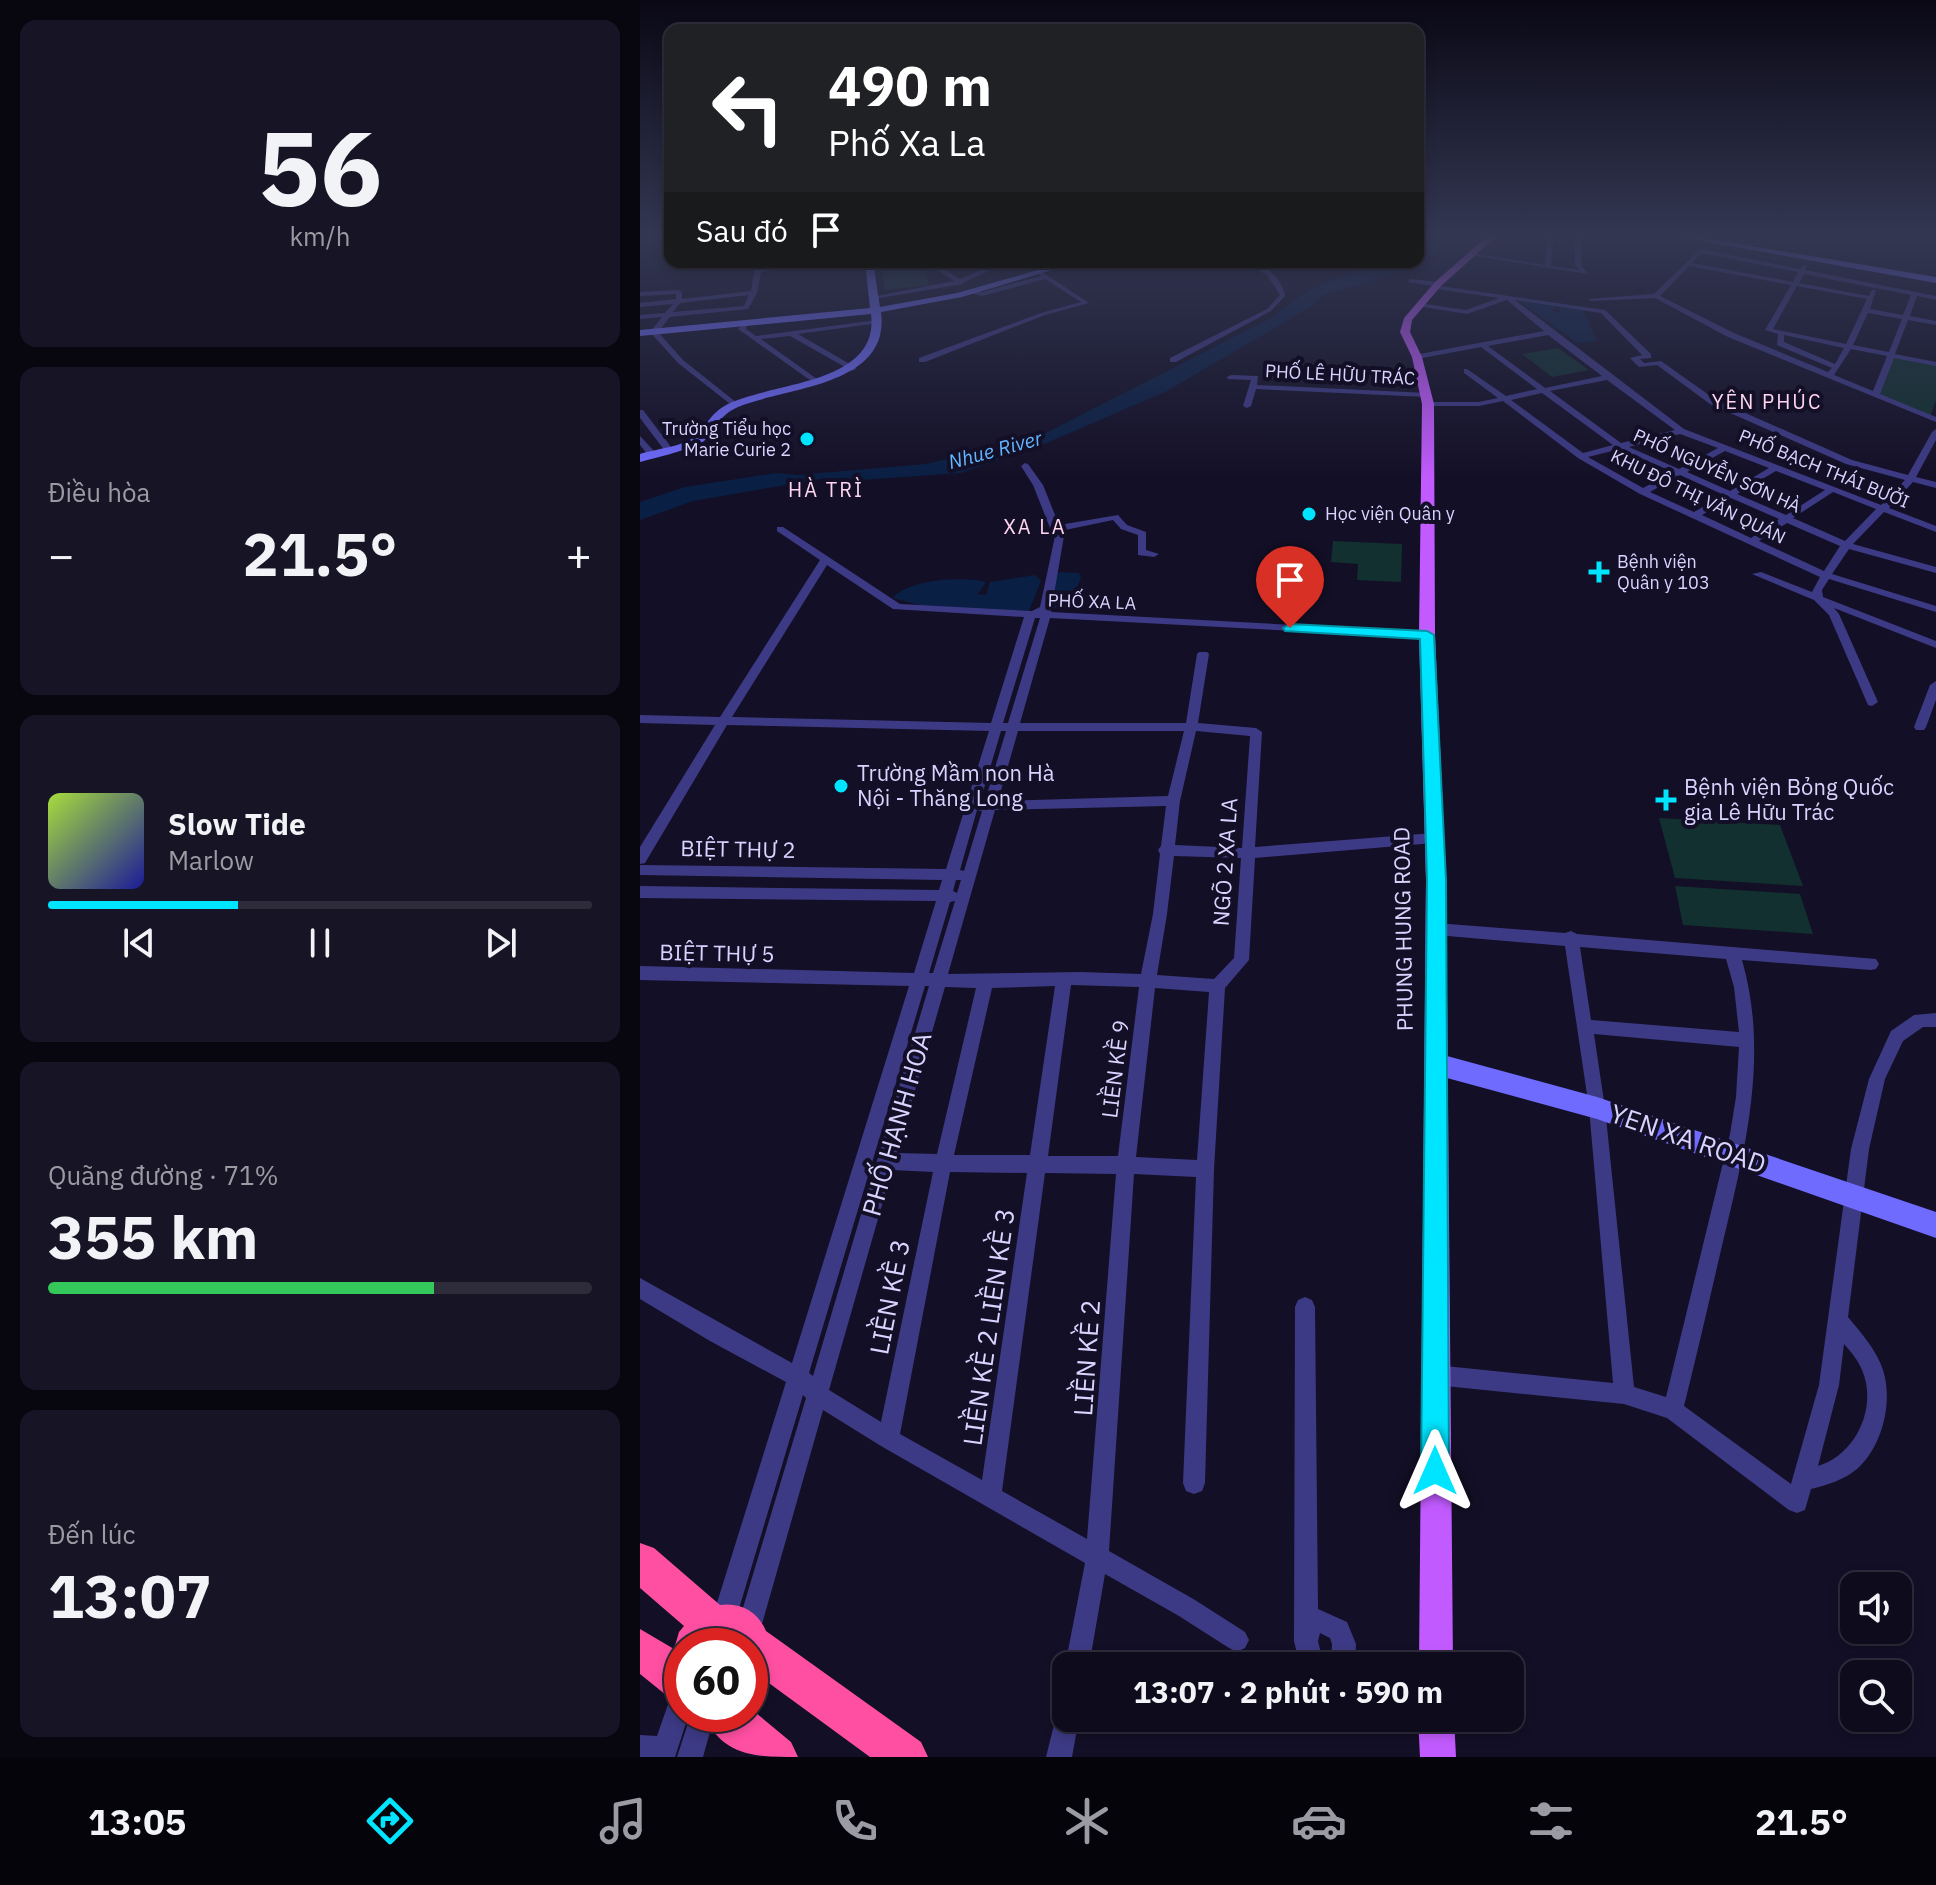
<!DOCTYPE html>
<html lang="vi">
<meta charset="utf-8">
<style>
:root{--surface:#0e0b1c;--page:#171425;--text:#f1f3f6;--muted:#9b9ba3;--line:#2e2b3b;--accent:#00e5ff}
body{margin:0;font-family:"IBM Plex Sans",sans-serif;background:var(--page);color:var(--text);height:100vh;display:flex;flex-direction:column;font-size:30px;white-space:nowrap}
*{box-sizing:border-box;margin:0}
p{font-size:26px;color:var(--muted)}
.icon{flex:none;width:44px;height:44px;fill:none;stroke:currentColor;stroke-width:2;stroke-linecap:round;stroke-linejoin:round}
.map{position:relative;flex:1;overflow:hidden}
.details{display:flex;flex-direction:column;gap:20px;padding:20px;background:#08060f;width:640px}
.details>*{flex:none}
.guide{position:absolute;left:24px;top:24px;width:760px;height:244px;border-radius:16px;box-shadow:0 4px 12px #0003,0 0 0 2px var(--line);background:#202124;color:#fff;overflow:hidden}
.fabs{position:absolute;left:1200px;top:1572px;display:grid;gap:16px}
.fabs a{display:grid;place-items:center;width:72px;height:72px;border-radius:16px;background:var(--surface);box-shadow:0 4px 12px #0003,0 0 0 2px var(--line);font-size:40px}
.speed{position:absolute;left:24px;top:1628px;display:flex;gap:16px;font-size:40px;font-weight:700;text-align:center}
.speed>*{display:grid;place-content:center;width:104px;height:104px;border-radius:50%;background:var(--surface);box-shadow:0 4px 12px #0003,0 0 0 2px var(--line);line-height:1}
.speed .limit{border:12px solid #d22;background:#fff;color:#111}
.pin{position:absolute;display:grid;place-items:center;width:68px;height:68px;color:#fff;margin:-82px -34px;border-radius:50% 50% 50% 0;rotate:-45deg;box-shadow:0 0 8px #0007}
.pin .icon{rotate:45deg}
.me{position:absolute;width:88px;margin:-44px;rotate:0deg;stroke-linejoin:round;filter:drop-shadow(0 0 6px #0008)}
.turn{display:flex;align-items:center;gap:28px;height:168px;padding:0 32px;font-size:36px}
.turn .icon{width:104px;height:104px;stroke-width:2.5}
.turn b{display:block;font-size:56px;line-height:68px}
.then{display:flex;align-items:center;height:76px;padding:0 32px;background:#0003;gap:16px;font-size:30px}
.big{font-size:60px;font-weight:700;line-height:1.1}
.details .card{flex:1;display:flex;flex-direction:column;justify-content:center;gap:12px;min-width:0;padding:0 28px;border-radius:16px;background:var(--page)}
.details .dial{align-items:center;gap:0}
.dial b{font-size:104px;line-height:1}
.song{display:flex;align-items:center;gap:24px}
.cover{width:96px;height:96px;border-radius:12px;background:linear-gradient(135deg,hsl(80 70% 55%),hsl(240 70% 35%))}
.played{height:8px;border-radius:4px;background:linear-gradient(90deg,var(--accent) 35%,var(--line) 35%)}
.keys{display:flex;justify-content:space-around;direction:ltr}
.heat{display:flex;justify-content:space-between;align-items:center;font-size:44px;direction:ltr}
.charge{height:12px;border-radius:6px;background:linear-gradient(90deg,#34c759 71%,var(--line) 0)}
.trip{position:absolute;left:412px;top:1652px;width:472px;height:80px;border-radius:16px;background:var(--surface);box-shadow:0 4px 12px #0003,0 0 0 2px var(--line);font-weight:700;line-height:80px;text-align:center}
.dock{display:flex;height:128px;justify-content:space-around;align-items:center;background:#06040b;color:var(--muted)}
.dock .icon{width:56px;height:56px}
.dock .active{color:var(--accent)}
.dock b{font-size:36px;color:var(--text)}
main{display:flex;flex:1;min-height:0}
.map>svg:first-child{display:block}
.green{fill:#12302f}
.water{fill:#0a1f44}
.lines{fill:none;stroke-linecap:round;stroke-linejoin:round}
.street{fill:#3d3a85;fill-rule:evenodd}
.secondary{fill:#6f6bff;fill-rule:evenodd}
.primary{fill:#c25bff;fill-rule:evenodd}
.highway{fill:#ff4fa3;fill-rule:evenodd}
.route{fill:#00e5ff;stroke:#0095a6;stroke-width:2}
.poi-dot{fill:#00e5ff;stroke:#130f26;stroke-width:3}
.labels{text-anchor:middle;stroke-width:8;stroke-linejoin:round;paint-order:stroke}
.far-street-label{font-size:18px;fill:#d9d4ff;stroke:#130f26}
.far-poi-label{font-size:18px;fill:#d9d4ff;stroke:#130f26;text-anchor:start}
.far-neighbourhood-label{font-size:20px;letter-spacing:2px;fill:#ffd6f0;stroke:#130f26}
.far-water-label{font-size:20px;font-style:italic;fill:#62b6ff;stroke:#130f26}
.poi-label{font-size:22px;fill:#d9d4ff;stroke:#130f26;text-anchor:start}
.street-label{font-size:22px;fill:#d9d4ff;stroke:#130f26}
.near-street-label{font-size:26px;fill:#d9d4ff;stroke:#130f26}
</style>
<main>
<section class="details">
<div class="card dial"><b>56</b><p>km/h</p></div>
<div class="card"><p>Điều hòa</p>
<div class="heat"><a>−</a><b class="big">21.5°</b><a>+</a></div>
</div>
<div class="card">
<div class="song"><i class="cover"></i><div><b>Slow Tide</b><p>Marlow</p></div></div>
<div class="played"></div>
<div class="keys"><svg class="icon" aria-label="previous" viewBox="0 0 24 24"><path d="M18 5L8 12l10 7zM5 5v14"/></svg><svg class="icon" aria-label="pause" viewBox="0 0 24 24"><path d="M8 5v14M16 5v14"/></svg><svg class="icon" aria-label="next" viewBox="0 0 24 24"><path d="M6 5l10 7-10 7zM19 5v14"/></svg></div>
</div>
<div class="card"><p>Quãng đường · 71%</p><b class="big">355 km</b><div class="charge"></div></div>
<div class="card"><p>Đến lúc</p><b class="big">13:07</b></div>
</section>
<div class="map">
<svg width="1296" height="1757" viewBox="0 0 1296 1757">
<rect width="100%" height="100%" fill="#130f26"/>
<path class="green" d="M283,264L289,285L245,290L241,268Z
M918,348L949,370L912,377L882,354Z
M1253,356L1296,364V400L1290,417L1236,394Z
M693,541L762,544L761,582L717,580L718,564L691,562Z
M1019,818L1140,825L1163,886L1035,878Z
M1035,886L1160,894L1173,934L1043,925Z"/>
<path class="water" d="M781,234H807C794,272 715,283 681,296L674,305L527,391L402,445L321,473L206,481L186,478L53,501L0,520V502L45,487L136,473L157,475L286,464L400,436L635,316C669,283 731,262 778,262Z
M877,300L917,305L911,311L920,313V306L942,308L957,341L938,343Z
M421,572L439,573L441,578L428,608H409L416,573Z
M395,575L401,581L389,611L287,607L253,598C268,579 324,576 346,582L338,594L346,595L350,582Z"/>
<g class="lines">
<path class="street" d="M908,234H914L911,266L940,270L935,265V234H941V265L948,274L829,255L832,253L905,265Z
M1060,249L1160,269L1164,265L1167,267L1165,270L1296,296V300L1277,296L1270,316L1296,321V325L1268,320L1255,354L1296,362V366L1254,358L1240,394L1296,417V422L1088,337L1015,298L951,301L948,299L1014,294ZM1061,253L1158,272L1153,282L1052,263ZM1049,266L1151,285L1125,330L1138,334L1137,345L1192,368L1188,372L1094,333L1020,296ZM1164,274L1271,295L1263,315L1230,309L1236,290H1232L1229,296L1159,283ZM1157,286L1227,299L1206,344L1133,329ZM1228,313L1262,319L1249,352L1213,345ZM1144,335L1204,348L1195,364L1144,342ZM1211,349L1247,356L1233,391L1194,375Z
M116,262H122L121,268L192,262L121,272L117,293L108,309L30,317L18,332L43,360L97,403L98,405L94,407L38,363L10,332L22,317L0,319V315L25,313L33,304L0,307V303L36,299V294L0,296V292L39,290L42,292V299L111,291ZM109,295L104,306L33,312L40,303Z
M285,262H292L320,279L343,269L351,262H358L347,272L324,282L323,284L234,299L231,297L314,281Z
M605,262C624,262 642,278 645,296L631,311L536,362H530V358L627,309L640,295L628,276Z
M399,270L449,303L405,315L285,362H279V358L401,313L441,302L405,279L342,296L327,292L330,290L342,292L401,276L396,272Z
M770,279L798,282L801,284L800,286L965,310L1011,354V358L1000,359L1004,363L1021,361L1076,400L1212,460L1268,475L1292,432L1296,429V440L1276,477L1296,482V488L1273,482L1249,508L1296,526V532L1244,512L1213,544L1296,567V573L1209,549L1192,574L1296,606V612L1189,579L1182,590L1183,597L1296,641V648L1194,608L1199,614L1238,702L1232,706L1228,705L1189,615L1174,600L1112,574L1121,572L1172,592L1180,577L1000,494L938,458L863,401L839,406H785L784,404L788,402H839L858,398L824,373V369H827L866,396L897,389L841,347L777,359H774V355L904,331L867,300L827,314L777,306L779,303L826,310L859,298L796,289L793,287L794,286L768,282ZM875,300L961,313L1002,355L990,358L999,367L1017,365L1070,404L1206,464L1265,480L1241,505L1044,429ZM908,335L962,376L905,388L848,346ZM967,380L1035,430L981,443L910,391ZM902,393L973,445L943,453L871,400ZM1040,434L1078,448L1039,469L989,447ZM980,449L1033,472L1003,488L948,457ZM1085,451L1129,468L1090,491L1047,472ZM1136,471L1185,490L1146,515L1097,494ZM1040,475L1084,495L1054,512L1010,492ZM1193,492L1236,509L1205,541L1153,518ZM1091,498L1139,519L1111,538L1062,515ZM1147,523L1200,546L1184,571L1119,541Z
M237,320L239,323L158,334L215,367L216,369L212,371L150,336L121,339L177,379V383H174L98,329L103,324H107L106,329L116,336Z
M591,375L618,376L617,385L787,393L791,395L787,397L616,389L611,406L607,408L603,406L611,380L588,379L587,377Z
M0,410H3L31,447V451H25L0,418Z
M0,436L15,452V456H9L0,445Z
M385,463L388,464L403,485L419,525L478,515L487,525L506,532V550L519,554L514,557L498,555V535L481,529L473,520L425,530L411,612L787,632L792,635L787,638L410,618L380,723H546L557,654L559,652H567L569,654L558,723L616,728L622,732L615,847L794,833L801,838L794,843L615,858L609,960L585,988L574,1169L565,1483L562,1491L554,1494L546,1491L543,1483L556,1177L494,1174L469,1551L555,1600L605,1632L609,1640L605,1648L597,1652L589,1648L539,1616L465,1574L449,1666H426V1668L425,1666L445,1563L241,1446L183,1410L120,1631L116,1639L108,1643L100,1639L96,1631L166,1398L163,1395L95,1622L91,1630L83,1634L75,1630L71,1622L146,1382L70,1341L0,1299V1278L152,1363L269,986L0,980V966L274,973L296,901L0,898V886L299,890L302,880L0,875V865L306,869L349,731L87,725L5,863L0,864V847L75,725L0,723V715L80,717L180,560L137,531V527H143L260,604L392,611L400,607L416,531L410,528L393,485L381,466ZM187,565L253,609L384,617L351,723L92,717ZM395,618H400L368,723H363ZM361,731H366L345,801L340,802ZM378,731H544L528,796L358,801ZM556,731L610,736L602,848L535,845L540,801ZM526,806L521,846L518,850L520,854L513,914L501,974L441,972L308,974L355,810ZM337,810L342,811L324,871L320,870ZM534,856L601,858L594,958L574,979L517,975L527,914ZM316,880H321L317,893L313,891ZM315,901L293,973H289L310,902ZM431,985L499,987L478,1156H408ZM285,986H289L173,1376L169,1373ZM415,986L390,1155H314L352,988ZM305,987L336,988L297,1154L257,1153ZM515,988L569,992L557,1160L496,1157ZM252,1170L293,1172L241,1422L189,1390ZM310,1172L387,1173L342,1480L260,1434ZM405,1173L476,1174L447,1539L362,1491Z
M1296,681V700L1286,727L1284,730H1276L1274,727L1290,685Z
M796,923L925,933L931,931L937,934L1236,959L1239,964L1236,969L1231,970L1102,960C1130,1057 1104,1154 1081,1250C1069,1302 1057,1354 1044,1406L1151,1484L1179,1385L1211,1149L1229,1079L1251,1031L1274,1015L1296,1013V1027H1283L1263,1041L1245,1079L1229,1149L1208,1317C1221,1333 1236,1349 1243,1370C1253,1401 1243,1446 1217,1469C1204,1480 1187,1485 1171,1489L1165,1510L1157,1513L1149,1510L1027,1418L984,1404L795,1385L788,1382L785,1375L788,1368L795,1365L973,1383L949,1108L925,946L796,935L791,933L789,929L791,925ZM940,947L1086,959L1094,987L1099,1032L951,1020ZM954,1034L1099,1047L1096,1097L1090,1134L1026,1397L994,1387L965,1108ZM1204,1344C1211,1352 1218,1360 1222,1370C1238,1407 1216,1455 1178,1466L1199,1385Z
M665,1297L672,1300L675,1307L678,1609L707,1622L716,1644L715,1666H691L692,1644L690,1638L680,1633L678,1641L684,1666H660L654,1641L655,1307L658,1300Z
M42,1687V1714H49L35,1757H0V1735L17,1736L33,1690Z
M426,1706V1718H439L432,1757H406L418,1709Z
M51,1714H75L63,1757H37Z"/>
<path class="secondary" d="M1023,234H1040L1296,277V283Z
M225,262H233L240,307L317,293L398,270L396,267L400,264L439,262L322,297L241,312C251,387 145,387 98,407C78,416 77,428 64,441C54,449 14,458 0,462V454C15,449 40,447 53,438C67,428 68,414 88,404C132,382 240,385 231,314L0,336V330L230,308Z
M796,1053L957,1097L1296,1212V1238L957,1119L796,1075L788,1072L784,1064L788,1056Z"/>
<path class="primary" d="M850,234H859L801,286L772,320L770,332L782,357L794,404L795,635L806,880L813,1666H779L786,880L779,635L782,404L772,357L760,332L764,318L795,282Z
M778,1718H814L816,1757H780Z"/>
<path class="highway" d="M0,1543L14,1548L80,1605C101,1602 118,1612 126,1631L281,1742L288,1757H230L118,1675L110,1677V1646H42V1700L26,1695L0,1674V1629L34,1649L39,1632L44,1626L0,1588Z
M110,1708L151,1742L158,1757C115,1757 83,1757 63,1714H110Z"/>
</g>
<linearGradient id="sky" x2="0" y2="1"><stop stop-color="#0a0815"/><stop offset="0.49" stop-color="#333752"/><stop offset="1" stop-color="#333752" stop-opacity="0"/></linearGradient>
<rect width="1296" height="480" fill="url(#sky)"/>
<path class="route" d="M650,624L787,631L794,635L806,880L809,1471L805,1481L795,1485L785,1481L781,1471L787,880L780,639L645,631L643,628Z"/>
<g class="poi-dot">
<circle cx="167" cy="439" r="8"/>
<circle cx="669" cy="514" r="8"/>
<path d="M955 560h8v8h8v8h-8v8h-8v-8h-8v-8h8z"/>
<circle cx="201" cy="786" r="8"/>
<path d="M1022 788h8v8h8v8h-8v8h-8v-8h-8v-8h8z"/>
</g>
<g class="labels">
<g class="far-street-label">
<text transform="translate(700 375) rotate(3)" y="6">PHỐ LÊ HỮU TRÁC</text>
<text transform="translate(1184 469) rotate(22)" y="6">PHỐ BẠCH THÁI BƯỞI</text>
<text transform="translate(1077 471) rotate(24)" y="6">PHỐ NGUYỄN SƠN HÀ</text>
<text transform="translate(1058 497) rotate(26)" y="6">KHU ĐÔ THỊ VĂN QUÁN</text>
<text transform="translate(452 602) rotate(2)" y="6">PHỐ XA LA</text>
</g>
<g class="far-poi-label">
<text x="151" y="435" text-anchor="end">Trường Tiểu học<tspan x="151" dy="21">Marie Curie 2</tspan></text>
<text x="685" y="520">Học viện Quân y</text>
<text x="977" y="568">Bệnh viện<tspan x="977" dy="21">Quân y 103</tspan></text>
</g>
<g class="far-neighbourhood-label">
<text x="1127" y="409">YÊN PHÚC</text>
<text x="186" y="497">HÀ TRÌ</text>
<text x="395" y="534">XA LA</text>
</g>
<g class="far-water-label">
<text transform="translate(355 450) rotate(-15)" y="7">Nhue River</text>
</g>
<g class="poi-label">
<text x="217" y="781">Trường Mầm non Hà<tspan x="217" dy="25">Nội - Thăng Long</tspan></text>
<text x="1044" y="795">Bệnh viện Bỏng Quốc<tspan x="1044" dy="25">gia Lê Hữu Trác</tspan></text>
</g>
<g class="street-label">
<text transform="translate(98 849) rotate(1)" y="8">BIỆT THỰ 2</text>
<text transform="translate(585 862) rotate(-86)" y="8">NGÕ 2 XA LA</text>
<text transform="translate(763 929) rotate(-91)" y="8">PHUNG HUNG ROAD</text>
<text transform="translate(77 953) rotate(1)" y="8">BIỆT THỰ 5</text>
<text transform="translate(475 1069) rotate(-83)" y="8">LIỀN KỀ 9</text>
</g>
<g class="near-street-label">
<text transform="translate(257 1124) rotate(-74)" y="9">PHỐ HẠNH HOA</text>
<text transform="translate(1048 1139) rotate(19)" y="9">YEN XA ROAD</text>
<text transform="translate(250 1297) rotate(-79)" y="9">LIỀN KỀ 3</text>
<text transform="translate(349 1327) rotate(-82)" y="9">LIỀN KỀ 2 LIỀN KỀ 3</text>
<text transform="translate(447 1358) rotate(-86)" y="9">LIỀN KỀ 2</text>
</g>
</g>
</svg>
<div class="fabs">
<a><svg class="icon" aria-label="sound" viewBox="0 0 24 24"><path d="M4 9h4l5-4v14l-5-4H4zM17 9q2 3 0 6"/></svg></a>
<a><svg class="icon" aria-label="search" viewBox="0 0 24 24"><circle cx="10" cy="10" r="6"/><path d="M15 15l6 6"/></svg></a>
</div>
<div class="speed"><div class="limit">60</div></div>
<div class="pin" style="left:650px;top:628px;background:#d93025"><svg class="icon" aria-label="arrive" viewBox="0 0 24 24"><path d="M6 21V4h12l-3 4 3 4H6"/></svg></div>
<svg class="me" style="left:795px;top:1471px" viewBox="-20 -20 40 40"><path d="M0-17L14 15 0 8-14 15z" fill="#00e5ff" stroke="#fff" stroke-width="4"/></svg>
<div class="trip">13:07 · 2 phút · 590 m</div>
<div class="guide">
<div class="turn"><svg class="icon" aria-label="left" viewBox="0 0 24 24"><path d="M17 20v-9H6M10 6l-5 5 5 5"/></svg><div><b>490 m</b>Phố Xa La</div></div>
<div class="then">Sau đó<svg class="icon" aria-label="arrive" viewBox="0 0 24 24"><path d="M6 21V4h12l-3 4 3 4H6"/></svg></div>
</div>
</div>
</main>
<nav class="dock">
<b>13:05</b>
<svg class="icon active" aria-label="directions" viewBox="0 0 24 24"><path d="M12 3l9 9-9 9-9-9zM9 14v-3h6M13 9l2 2-2 2"/></svg>
<svg class="icon" aria-label="music" viewBox="0 0 24 24"><path d="M9 18V5l10-2v13"/><circle cx="6" cy="18" r="3"/><circle cx="16" cy="16" r="3"/></svg>
<svg class="icon" aria-label="phone" viewBox="0 0 24 24"><path d="M5 4h4l2 5-3 2q2 4 5 5l2-3 5 2v4C11 20 4 13 5 4z"/></svg>
<svg class="icon" aria-label="climate" viewBox="0 0 24 24"><path d="M12 3v18M4 7l16 10M4 17L20 7"/></svg>
<svg class="icon" aria-label="car" viewBox="0 0 24 24"><path d="M5 17H2v-5l4-1 3-4h7l3 4 3 1v5h-3M9 17h6M6 11h13"/><circle cx="7" cy="17" r="2"/><circle cx="17" cy="17" r="2"/></svg>
<svg class="icon" aria-label="filters" viewBox="0 0 24 24"><path d="M4 7h16M4 17h16"/><circle cx="9" cy="7" r="2"/><circle cx="15" cy="17" r="2"/></svg>
<b>21.5°</b>
</nav>
